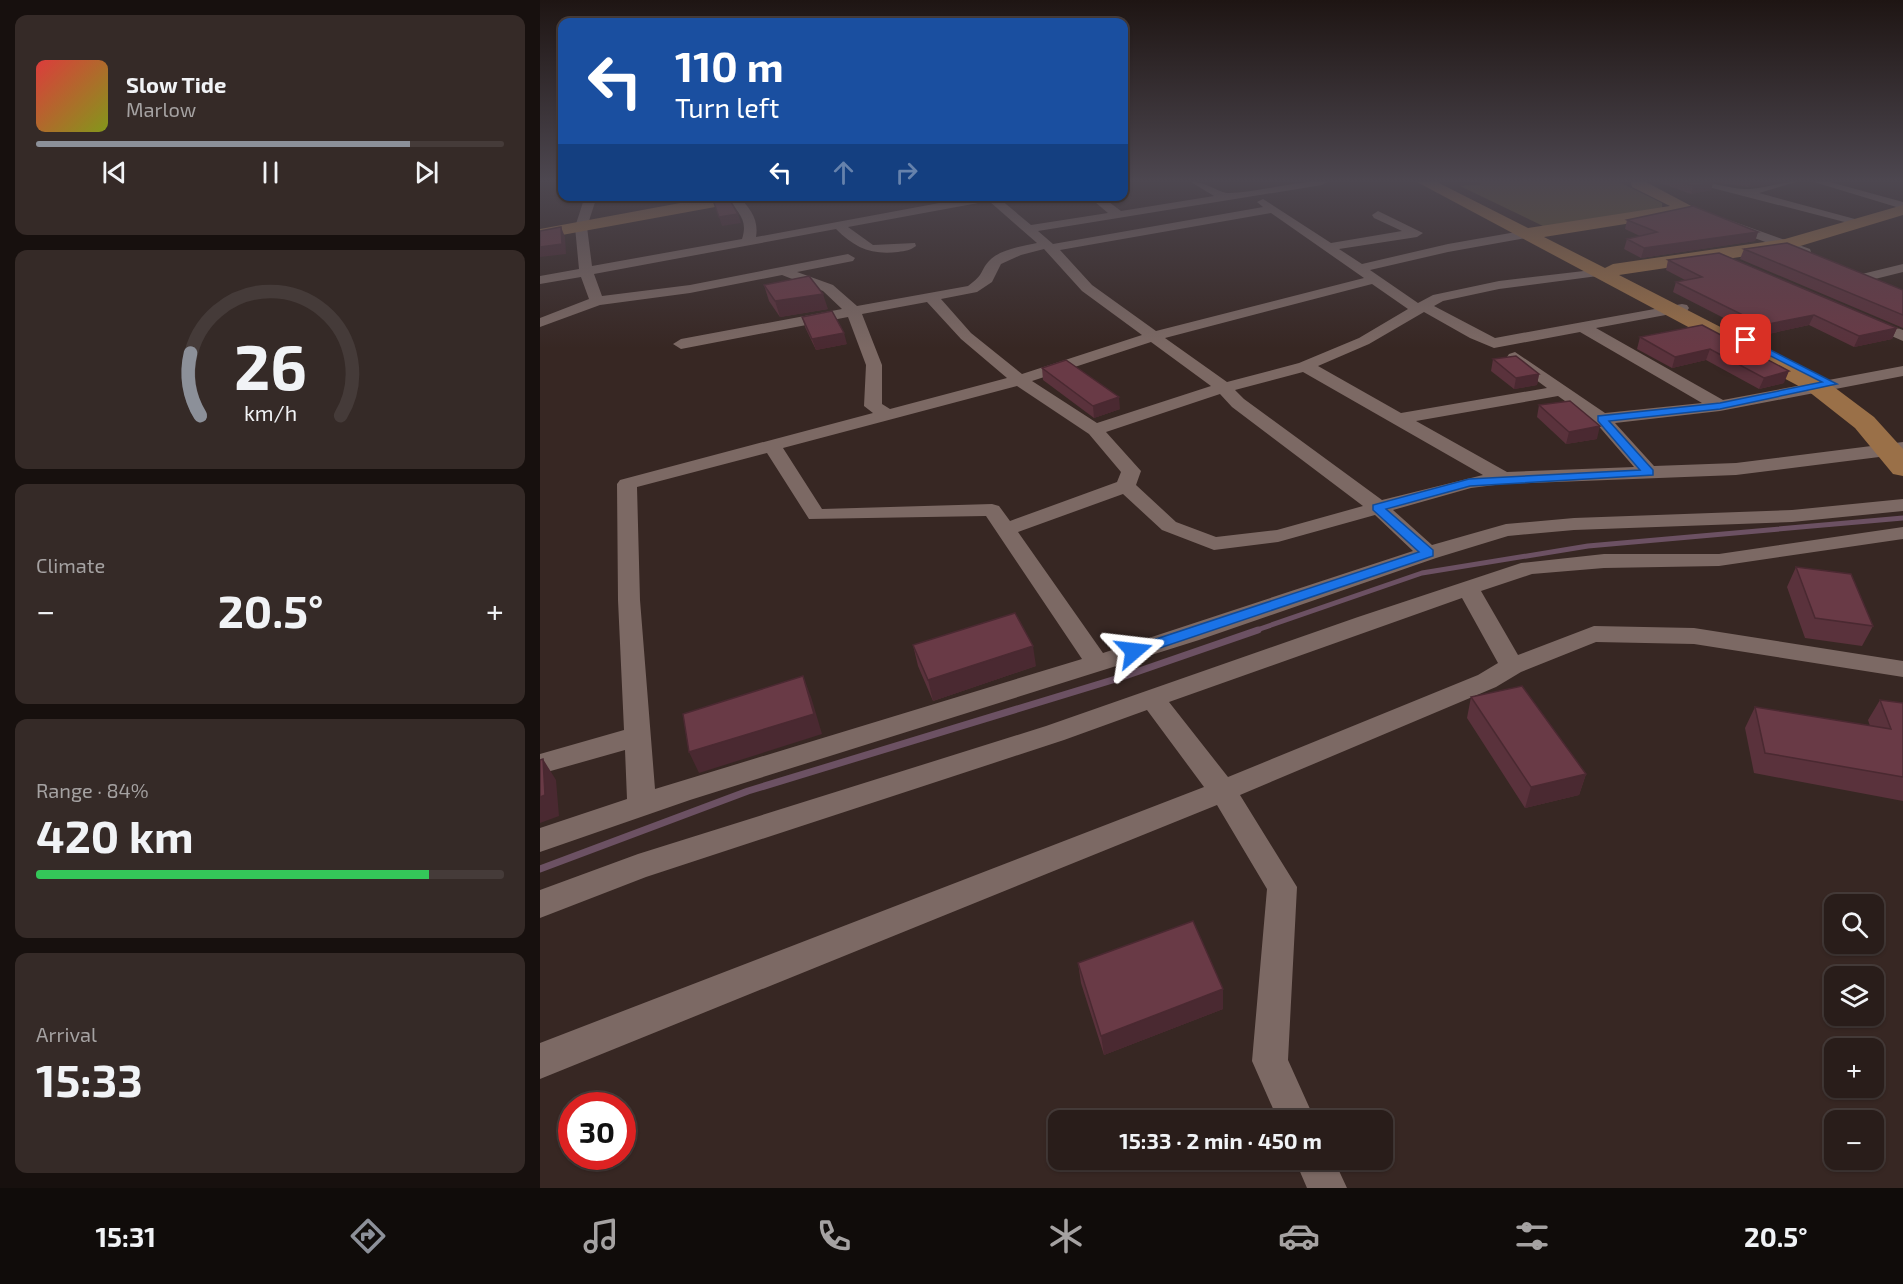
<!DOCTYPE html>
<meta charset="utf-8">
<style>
:root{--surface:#291d1a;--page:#352a27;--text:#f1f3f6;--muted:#a5a2a2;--line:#453b39;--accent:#8c9099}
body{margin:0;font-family:"Exo 2",sans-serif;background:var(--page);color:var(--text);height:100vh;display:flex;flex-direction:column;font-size:22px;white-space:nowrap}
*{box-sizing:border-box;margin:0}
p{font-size:20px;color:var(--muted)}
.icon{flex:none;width:33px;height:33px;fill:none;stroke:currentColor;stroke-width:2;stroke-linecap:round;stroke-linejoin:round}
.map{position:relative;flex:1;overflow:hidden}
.drawer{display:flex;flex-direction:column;gap:15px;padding:15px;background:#17100e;width:540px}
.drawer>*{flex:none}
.banner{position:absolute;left:18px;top:18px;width:570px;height:183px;border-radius:12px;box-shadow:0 2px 4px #0004,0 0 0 2px var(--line);background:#1a4fa0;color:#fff;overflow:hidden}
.fabs{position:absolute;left:1284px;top:894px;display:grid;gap:12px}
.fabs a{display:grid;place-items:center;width:60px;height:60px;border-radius:12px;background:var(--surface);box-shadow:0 2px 4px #0004,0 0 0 2px var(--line);font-size:30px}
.speed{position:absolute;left:18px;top:1092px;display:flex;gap:12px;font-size:30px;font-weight:700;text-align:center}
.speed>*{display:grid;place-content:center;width:78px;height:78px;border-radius:50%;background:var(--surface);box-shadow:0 2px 4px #0004,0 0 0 2px var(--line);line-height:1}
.speed .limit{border:9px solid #d22;background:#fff;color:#111}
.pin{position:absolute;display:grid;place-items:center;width:51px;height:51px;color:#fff;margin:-26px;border-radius:12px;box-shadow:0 3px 9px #0006}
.me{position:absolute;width:66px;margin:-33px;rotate:73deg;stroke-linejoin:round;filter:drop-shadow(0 0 4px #0008)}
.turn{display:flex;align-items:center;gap:21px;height:126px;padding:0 18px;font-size:27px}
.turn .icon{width:78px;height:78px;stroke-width:2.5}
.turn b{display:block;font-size:42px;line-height:51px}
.lanes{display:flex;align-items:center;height:57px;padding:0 18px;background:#0003;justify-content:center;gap:30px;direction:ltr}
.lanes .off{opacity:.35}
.big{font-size:45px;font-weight:700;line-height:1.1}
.drawer .card{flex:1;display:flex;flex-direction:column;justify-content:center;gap:9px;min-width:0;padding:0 21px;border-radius:12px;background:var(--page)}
.drawer .dial{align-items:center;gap:0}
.dial svg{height:156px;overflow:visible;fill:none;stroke:var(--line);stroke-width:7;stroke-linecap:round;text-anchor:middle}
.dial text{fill:var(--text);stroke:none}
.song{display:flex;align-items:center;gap:18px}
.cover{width:72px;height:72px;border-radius:9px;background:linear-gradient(135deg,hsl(0 70% 55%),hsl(70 70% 35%))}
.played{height:6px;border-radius:3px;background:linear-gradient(90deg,var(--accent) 80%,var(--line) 80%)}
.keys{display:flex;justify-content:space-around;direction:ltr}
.heat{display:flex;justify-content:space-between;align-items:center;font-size:33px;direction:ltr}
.charge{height:9px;border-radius:4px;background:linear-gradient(90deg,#34c759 84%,var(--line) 0)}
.trip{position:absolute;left:508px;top:1110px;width:345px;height:60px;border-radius:12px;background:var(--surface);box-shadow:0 2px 4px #0004,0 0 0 2px var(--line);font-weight:700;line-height:60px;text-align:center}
.menu{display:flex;height:96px;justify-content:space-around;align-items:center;background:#100c0a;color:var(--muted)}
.menu .icon{width:42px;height:42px}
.menu .on{color:var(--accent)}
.menu b{font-size:27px;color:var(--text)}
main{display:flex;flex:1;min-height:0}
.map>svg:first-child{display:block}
.green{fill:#5d5030}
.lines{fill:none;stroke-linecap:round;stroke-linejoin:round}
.stream-far1{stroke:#6c5163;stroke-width:5}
.stream{stroke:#6c5163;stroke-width:7}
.street{fill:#7c6964;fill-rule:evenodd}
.secondary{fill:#9a7048;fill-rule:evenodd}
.wall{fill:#5a323c}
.shaded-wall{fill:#4a2931}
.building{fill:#693a46;stroke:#4a2931;stroke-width:1.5}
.route{fill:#1a73e8;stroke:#114b97;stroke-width:1.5}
</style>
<main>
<section class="drawer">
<div class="card">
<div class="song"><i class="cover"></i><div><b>Slow Tide</b><p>Marlow</p></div></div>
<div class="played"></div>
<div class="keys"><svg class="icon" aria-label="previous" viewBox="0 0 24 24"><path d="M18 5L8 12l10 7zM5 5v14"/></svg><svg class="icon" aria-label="pause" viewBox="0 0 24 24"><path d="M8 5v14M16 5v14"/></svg><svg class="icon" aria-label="next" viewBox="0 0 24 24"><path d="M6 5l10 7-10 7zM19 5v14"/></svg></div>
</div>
<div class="card dial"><svg viewBox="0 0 100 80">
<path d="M14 69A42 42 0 1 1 86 69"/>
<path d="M14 69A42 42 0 0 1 9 37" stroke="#8c9099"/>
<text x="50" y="56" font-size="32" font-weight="700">26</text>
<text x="50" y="72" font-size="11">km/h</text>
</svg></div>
<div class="card"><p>Climate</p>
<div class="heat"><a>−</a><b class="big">20.5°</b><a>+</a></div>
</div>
<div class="card"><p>Range · 84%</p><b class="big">420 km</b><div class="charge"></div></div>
<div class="card"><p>Arrival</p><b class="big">15:33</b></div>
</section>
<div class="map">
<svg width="1363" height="1188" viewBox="0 0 1363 1188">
<rect width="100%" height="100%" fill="#372723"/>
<path class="green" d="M938,182H1079L1122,203V208L1005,227L920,186L943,184Z"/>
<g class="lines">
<path class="stream-far1" d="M714,631L882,573L1048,546L1363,518"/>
<path class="stream" d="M0,869L208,791L579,678L718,630"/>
<path class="street" d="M651,182C669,182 679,194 690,193C723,192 754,180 787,182L782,185L498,231L513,244L723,207L717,202L723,199L791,243L862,231L834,218L832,215L838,211L883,233L877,237L799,249L822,264L908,244L987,230L993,234L991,237L908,252L830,270L878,303L893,295L959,281L1078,267L1080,270L1073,274L959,289L903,301L894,306L955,338L1142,304L1147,305L1149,308L1147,311L1056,328L1183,400L1363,366V376L1180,411L1075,423L1114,466L1196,463L1363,442V454L1196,475L963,484L931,488L853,510L892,545L966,524L1034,518L1252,510L1363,499V511L1252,522L1034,530L968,536L896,558L659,640L150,800L0,852V828L87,799L85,750L0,774V754L84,730L78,600L77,484L80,480L333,413L324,406L326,365L308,317L141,349L133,344L141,339L302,309L283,291L242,275L150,293L60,305L0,327V318L49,299L41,277L0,284V276L39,269L35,227L45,196H57L47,227L52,266L202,239C209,218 196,212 187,196H198C210,208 219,219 216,237L437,196H463L460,199L491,225L568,213L548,196H561L581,211L674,196ZM449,201L497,243C483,246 461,249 450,260C440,270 445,274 428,286L317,306L293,285L257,272L313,261L315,258L308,254L150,285L62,296L54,274L296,229C315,248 331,255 358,252C365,251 371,250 376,246L375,243L333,245L308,227ZM731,213L824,278L616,331L552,285L520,250ZM504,249L542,291L602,335L482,374L431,333L401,299L437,292L452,282L461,264L481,255ZM832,284L868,309L819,338L759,363L687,382L625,338ZM387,302L421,339L467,378L350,409L342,404V365L322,314ZM884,312L930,338L954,348L1040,332L1162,403L1065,413L975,352L969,354L967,357L969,360L1007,388L861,413L778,366L829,344ZM611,342L671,386L557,423L492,381ZM763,372L943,475L842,500L704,399L695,390ZM477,386L549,434L581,472L577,482L470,521L459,506L452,504L282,509L243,448ZM680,394L692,407L823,506L737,530L676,537L636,522L596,485L601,471L566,432ZM1018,396L1056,423L1094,467L967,472L876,421ZM227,453L269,519L446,516L542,659L115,789L100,600L97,487ZM583,494L622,530L674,550L738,542L835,515L873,551L563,653L478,532Z
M1156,182C1173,182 1187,188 1204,189C1218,190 1239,182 1256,182L1219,193L1326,222L1320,226L1157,184Z
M1274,182H1290L1363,202V209Z
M1189,220L1270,249L1271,252L1265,256L1260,255L1185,227V221Z
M1363,264V272L1327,281L1320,277L1322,274Z
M1329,317L1363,330V341L1324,324L1322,321Z
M1363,527V539L1179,566L1064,568L992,574L941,591L978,655L1054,626L1154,628L1363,661V677L1154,644L1056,642L981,672L956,687L700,795L757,887L748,1060L775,1120H738L712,1061L727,889L677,805L0,1079V1043L664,787L607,710L524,740L106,877L0,918V890L98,854L506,726L818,617L981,563L1064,554H1179ZM922,598L958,663L938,675L688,777L629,702Z
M755,1160H794L807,1188H767Z"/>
<path class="secondary" d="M877,182H897L988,228L1130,206L1092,187L1091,182H1106L1157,209L1148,214L1004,237L1065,268L1073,264L1245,239L1363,205V215L1247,250L1079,275L1286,381L1334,417L1363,449V476L1353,474L1315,428L1268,391Z
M178,196H216L208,201L0,239V229Z"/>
</g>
<path class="wall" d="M1117,182H1250L1209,187L1173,182L1171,190L1151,194Z
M1087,220L1218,232L1215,241L1101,258L1084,249L1087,239L1100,236L1085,229Z
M1204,249L1363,290V328L1200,259Z
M1128,260L1357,328L1352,339L1314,347L1269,325L1219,336L1133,292L1136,282L1145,280L1126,270Z
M224,285L288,309L240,317L229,301Z
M262,317L307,344L276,350L265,327Z
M1162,325L1244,383L1219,389L1166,360L1132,368L1097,349L1100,337Z
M953,359L999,374L997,385L974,389L951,371Z
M502,368L580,409L554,418L503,380Z
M999,405L1057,439L1026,444L997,417Z
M1256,567L1333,626L1322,646L1265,638L1247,587Z
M373,645L496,666L393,701L378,666Z
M931,697L1046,774L1039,795L985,808L927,718Z
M1340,700L1363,703V801L1214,773L1205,728L1215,707L1330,726L1328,720Z
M538,963L683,1009L564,1055L541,983Z"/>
<path class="shaded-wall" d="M1173,182L1171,190L1151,194L1153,186Z
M1211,182H1250L1209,187Z
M198,214L201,223L182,226L179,217Z
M21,227L25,237L26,254L0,257V247Z
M1218,232L1215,241L1101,258L1104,248Z
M283,294L288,309L240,317L235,301Z
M1274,315L1269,325L1219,336L1223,325Z
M1357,328L1352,339L1314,347L1319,336Z
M304,333L307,344L276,350L272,339Z
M1170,349L1166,360L1132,368L1135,357Z
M1249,371L1244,383L1219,389L1224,378Z
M999,374L997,385L974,389L976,378Z
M579,397L580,409L554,418L553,406Z
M1060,426L1057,439L1026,444L1029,432Z
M493,646L496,666L393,701L388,680Z
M263,676L271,697L282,734L159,773L149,752Z
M3,759L16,780L19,816L0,823V797Z
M1046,774L1039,795L985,808L991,787Z
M683,989V1009L564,1055L561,1036Z"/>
<path class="building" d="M1141,182H1173L1153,186Z
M188,197L198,214L179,217L173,200Z
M1153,206L1218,232L1104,248L1087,239L1117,232L1087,220Z
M21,227L22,244L0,247V231Z
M1247,243L1363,290V315L1204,249Z
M1179,253L1357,328L1319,336L1274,315L1223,325L1136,282L1162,277L1128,260Z
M269,276L283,294L235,301L224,285Z
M292,311L304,333L272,339L262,317Z
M1162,325L1249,371L1224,378L1170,349L1135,357L1100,337Z
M976,356L999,374L976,378L953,359Z
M526,360L579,397L553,406L502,368Z
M1030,401L1060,426L1029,432L999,405Z
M1256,567L1311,574L1333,626L1275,618Z
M475,613L493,646L388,680L373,645Z
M263,676L274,714L149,752L143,714Z
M982,686L1046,774L991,787L931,697Z
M1340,700L1363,703V777L1225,753L1215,707L1351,729Z
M3,759L5,795L0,797V760Z
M653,921L683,989L561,1036L538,963Z"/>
<linearGradient id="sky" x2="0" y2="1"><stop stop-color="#1e1513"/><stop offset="0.52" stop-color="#4d4750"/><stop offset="1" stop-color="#4d4750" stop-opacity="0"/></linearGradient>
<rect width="1363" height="348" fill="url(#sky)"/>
<path class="route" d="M1203,339H1209L1297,384L1180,409L1069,421L1113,470V475L930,486L846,509L893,550V556L599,655H589L587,651L589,648L879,552L833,510V505L929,479L1100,470L1058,421V416L1180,403L1282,382L1203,342Z"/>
</svg>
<div class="fabs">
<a><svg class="icon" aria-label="search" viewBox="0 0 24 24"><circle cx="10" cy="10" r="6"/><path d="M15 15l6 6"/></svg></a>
<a><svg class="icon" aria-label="layers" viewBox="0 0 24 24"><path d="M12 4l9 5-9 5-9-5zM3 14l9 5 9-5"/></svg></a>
<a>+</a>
<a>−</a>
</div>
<div class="speed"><div class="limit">30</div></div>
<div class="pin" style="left:1206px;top:340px;background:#d93025"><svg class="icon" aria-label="arrive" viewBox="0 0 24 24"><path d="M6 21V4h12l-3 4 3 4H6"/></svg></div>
<svg class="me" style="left:594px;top:651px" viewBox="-20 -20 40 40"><path d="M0-17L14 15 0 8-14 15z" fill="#1a73e8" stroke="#fff" stroke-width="4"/></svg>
<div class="trip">15:33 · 2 min · 450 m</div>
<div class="banner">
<div class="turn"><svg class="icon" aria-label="left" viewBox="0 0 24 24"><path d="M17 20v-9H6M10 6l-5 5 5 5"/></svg><div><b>110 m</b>Turn left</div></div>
<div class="lanes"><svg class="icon" aria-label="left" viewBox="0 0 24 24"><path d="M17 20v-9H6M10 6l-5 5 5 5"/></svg><svg class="icon off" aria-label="ahead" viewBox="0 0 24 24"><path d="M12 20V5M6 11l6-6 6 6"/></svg><svg class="icon off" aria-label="right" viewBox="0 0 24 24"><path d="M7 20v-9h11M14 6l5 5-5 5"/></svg></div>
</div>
</div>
</main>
<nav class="menu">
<b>15:31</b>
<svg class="icon on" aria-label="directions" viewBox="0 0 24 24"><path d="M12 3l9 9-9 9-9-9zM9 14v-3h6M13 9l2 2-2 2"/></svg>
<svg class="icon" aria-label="music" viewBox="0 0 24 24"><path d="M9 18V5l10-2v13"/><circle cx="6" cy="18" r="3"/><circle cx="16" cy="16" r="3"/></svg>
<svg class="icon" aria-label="phone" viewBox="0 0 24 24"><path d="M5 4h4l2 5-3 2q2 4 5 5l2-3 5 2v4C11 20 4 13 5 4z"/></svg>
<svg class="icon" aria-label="climate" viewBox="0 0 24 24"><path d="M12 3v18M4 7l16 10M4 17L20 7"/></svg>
<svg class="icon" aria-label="car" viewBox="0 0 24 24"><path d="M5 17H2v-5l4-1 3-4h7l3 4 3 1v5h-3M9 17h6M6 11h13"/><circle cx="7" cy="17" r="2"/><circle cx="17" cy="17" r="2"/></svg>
<svg class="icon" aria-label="filters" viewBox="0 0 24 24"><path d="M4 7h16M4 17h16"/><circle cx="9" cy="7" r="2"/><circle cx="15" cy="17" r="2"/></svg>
<b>20.5°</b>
</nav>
